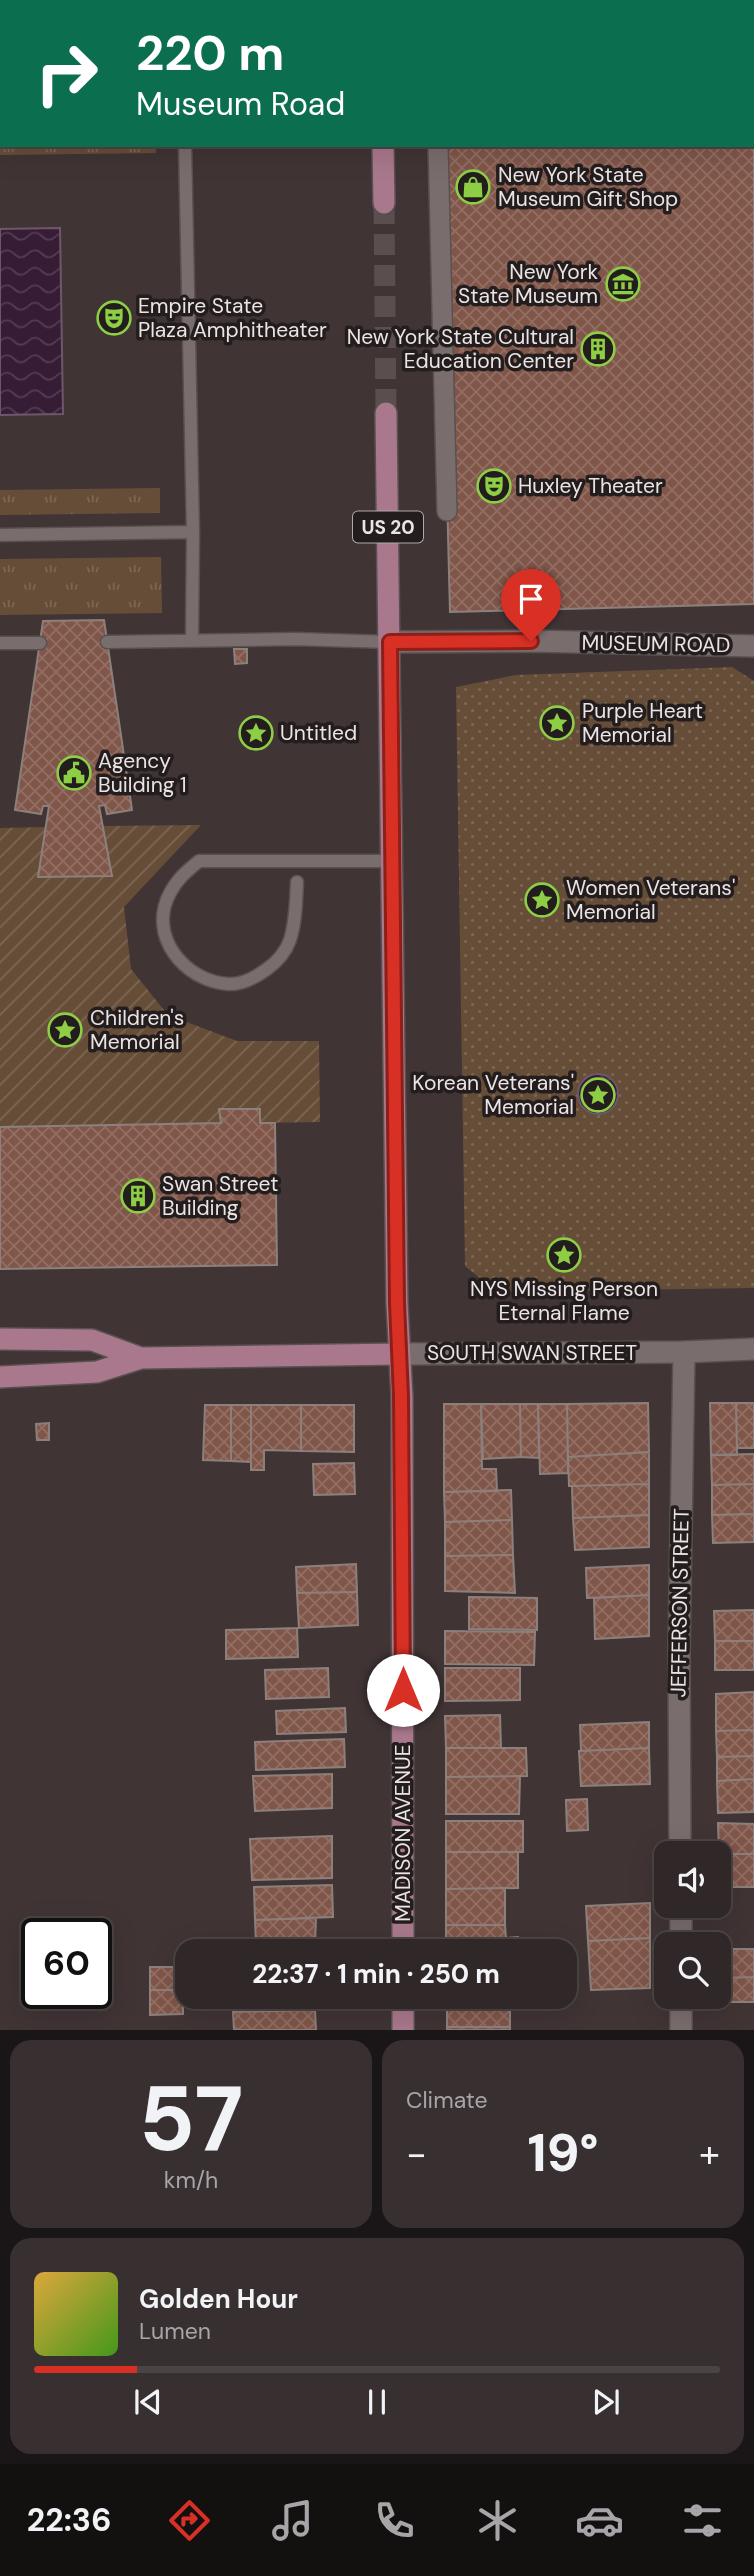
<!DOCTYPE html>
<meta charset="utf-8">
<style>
:root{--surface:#302728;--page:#382f30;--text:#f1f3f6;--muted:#a8a5a8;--line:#4b4445;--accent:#d93025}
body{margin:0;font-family:"DM Sans",sans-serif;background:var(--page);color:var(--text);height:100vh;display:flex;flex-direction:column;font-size:26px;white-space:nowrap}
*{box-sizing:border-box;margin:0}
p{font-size:23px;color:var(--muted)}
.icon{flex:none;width:38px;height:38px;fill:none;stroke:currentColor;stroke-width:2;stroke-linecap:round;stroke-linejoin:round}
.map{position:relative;height:2030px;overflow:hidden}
.panel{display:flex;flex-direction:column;gap:10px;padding:10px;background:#1a1516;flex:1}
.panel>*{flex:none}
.top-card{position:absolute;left:0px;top:0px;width:754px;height:147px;box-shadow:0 7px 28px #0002,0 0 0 2px var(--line);background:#0b6e4f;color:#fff;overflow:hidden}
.fabs{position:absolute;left:654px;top:1841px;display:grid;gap:14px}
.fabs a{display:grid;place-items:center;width:77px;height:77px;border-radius:14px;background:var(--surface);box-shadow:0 7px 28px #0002,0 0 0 2px var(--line);font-size:35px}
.speed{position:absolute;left:21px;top:1918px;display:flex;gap:14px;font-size:35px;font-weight:700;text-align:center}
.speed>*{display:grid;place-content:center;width:91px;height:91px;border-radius:50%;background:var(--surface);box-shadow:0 7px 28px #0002,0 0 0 2px var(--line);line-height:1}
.speed .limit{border:4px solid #111;border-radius:10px;background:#fff;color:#111}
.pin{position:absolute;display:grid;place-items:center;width:60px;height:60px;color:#fff;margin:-72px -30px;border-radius:50% 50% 50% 0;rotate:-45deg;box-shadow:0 0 7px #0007}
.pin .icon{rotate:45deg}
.me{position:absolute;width:77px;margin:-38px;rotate:0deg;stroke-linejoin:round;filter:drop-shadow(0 0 5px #0008)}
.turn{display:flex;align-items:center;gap:24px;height:147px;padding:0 21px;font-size:32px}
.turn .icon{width:91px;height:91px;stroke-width:2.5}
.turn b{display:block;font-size:49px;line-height:60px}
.big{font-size:52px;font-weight:800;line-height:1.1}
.panel .widget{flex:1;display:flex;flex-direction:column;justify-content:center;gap:10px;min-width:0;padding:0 24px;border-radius:21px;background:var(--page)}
.panel .dial{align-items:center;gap:0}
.dial b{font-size:91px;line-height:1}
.song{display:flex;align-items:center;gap:21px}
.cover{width:84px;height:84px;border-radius:10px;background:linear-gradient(135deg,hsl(40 70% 55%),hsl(100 70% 35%))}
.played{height:7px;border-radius:4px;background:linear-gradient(90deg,var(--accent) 15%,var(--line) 15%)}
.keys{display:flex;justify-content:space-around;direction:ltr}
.heat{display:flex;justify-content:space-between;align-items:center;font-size:38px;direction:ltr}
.panel .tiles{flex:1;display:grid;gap:10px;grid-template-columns:1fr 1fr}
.widget:last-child{grid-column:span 2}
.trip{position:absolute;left:175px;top:1939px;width:402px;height:70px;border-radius:21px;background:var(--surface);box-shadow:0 7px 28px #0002,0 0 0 2px var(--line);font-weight:800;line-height:70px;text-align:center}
.tab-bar{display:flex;height:112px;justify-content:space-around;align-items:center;background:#131010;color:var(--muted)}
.tab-bar .icon{width:49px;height:49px}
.tab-bar .active{color:var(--accent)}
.tab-bar b{font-size:32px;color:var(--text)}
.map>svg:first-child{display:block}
.grass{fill:url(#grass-tufts)}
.park{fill:url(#park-dots)}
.garden{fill:url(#garden-furrows)}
.water{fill:url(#water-waves);stroke:#6d586a;stroke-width:2}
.building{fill:url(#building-cross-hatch);stroke:#8d807c;stroke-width:2}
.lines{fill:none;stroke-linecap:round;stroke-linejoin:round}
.primary-tunnel{stroke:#5a4e4f;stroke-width:21;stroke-dasharray:21 10;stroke-linecap:butt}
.service-casing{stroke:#595050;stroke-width:15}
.pedestrian-casing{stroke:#595050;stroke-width:22}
.minor-casing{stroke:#595050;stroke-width:24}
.tertiary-casing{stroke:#595050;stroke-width:24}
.primary-casing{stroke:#595050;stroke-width:24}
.service{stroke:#7a6d6d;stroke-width:12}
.pedestrian{stroke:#7a6d6d;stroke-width:19}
.minor{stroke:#7a6d6d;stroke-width:21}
.tertiary{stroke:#7a6d6d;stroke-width:21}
.primary{stroke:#a9788c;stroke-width:21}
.route-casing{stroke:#8d1f18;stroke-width:18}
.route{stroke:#d93025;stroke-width:12}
.labels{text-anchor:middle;stroke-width:7;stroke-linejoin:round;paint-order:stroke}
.shield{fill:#231d1e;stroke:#b0a8a9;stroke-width:2}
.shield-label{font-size:19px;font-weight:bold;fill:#ece4e4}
.poi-label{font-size:21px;fill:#ece4e4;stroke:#231d1e;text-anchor:start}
.street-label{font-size:21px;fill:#ece4e4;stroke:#231d1e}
</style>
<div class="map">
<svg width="754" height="2030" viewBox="0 0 754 2030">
<defs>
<pattern id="grass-tufts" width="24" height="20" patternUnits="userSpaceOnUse" patternTransform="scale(1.75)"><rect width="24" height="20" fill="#664d38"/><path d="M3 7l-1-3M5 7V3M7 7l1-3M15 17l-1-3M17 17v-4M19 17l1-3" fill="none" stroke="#7c6655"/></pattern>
<pattern id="park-dots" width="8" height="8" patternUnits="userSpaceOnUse" patternTransform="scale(1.75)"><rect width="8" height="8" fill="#664d38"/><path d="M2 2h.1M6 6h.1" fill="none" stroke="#7c6655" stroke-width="1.8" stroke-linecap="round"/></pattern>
<pattern id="garden-furrows" width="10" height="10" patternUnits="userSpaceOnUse" patternTransform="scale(1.75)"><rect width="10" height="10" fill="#664d38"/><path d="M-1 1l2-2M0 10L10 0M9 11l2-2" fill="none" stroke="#7c6655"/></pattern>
<pattern id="water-waves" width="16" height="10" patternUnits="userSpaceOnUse" patternTransform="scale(1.75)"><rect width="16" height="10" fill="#371c36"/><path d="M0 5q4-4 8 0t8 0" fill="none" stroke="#543d53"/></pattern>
<pattern id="building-cross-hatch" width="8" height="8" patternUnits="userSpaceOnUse" patternTransform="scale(1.75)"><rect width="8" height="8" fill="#805649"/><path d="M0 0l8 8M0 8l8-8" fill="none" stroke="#926e63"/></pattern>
</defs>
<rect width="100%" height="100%" fill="#403435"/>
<path class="grass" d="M0,131L2,145H156V153L0,155Z
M160,488V513L0,515V490Z
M161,557L162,613L0,615V559Z"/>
<path class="park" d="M732,667L754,681V1288L497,1292L465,1266L456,687L516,675Z"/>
<path class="garden" d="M201,825L124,907L131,969L168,1015L237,1041H319L320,1122L260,1123L259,1109L221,1123L0,1127V828L46,827L41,864L102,826Z"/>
<path class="water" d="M60,228L63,414L0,415V229Z
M578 1094a20 20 0 1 1 40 0a20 20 0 1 1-40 0Z"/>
<path class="building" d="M435,0H754V604L450,612L438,145H752V2Z
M104,620L132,810L107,814L105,805L99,806L112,876L38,877L49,806H43L41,814L15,810L43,621Z
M234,649H247V663L235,664Z
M219,1109H260V1123H275L277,1265L0,1269V1127L221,1123Z
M648,1403L649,1452L568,1457L567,1404Z
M710,1403H736L737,1455H711Z
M736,1403H754V1448H737Z
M444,1404H481L482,1469H496L497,1491L444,1492Z
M481,1404H520L521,1457L483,1459Z
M520,1404H538L539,1458L521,1457Z
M538,1404H567L568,1473L540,1474Z
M205,1405H231V1461L203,1460Z
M231,1405H251V1462L231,1461Z
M251,1405H301V1451L264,1450V1470H251Z
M301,1405H354V1452L301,1451Z
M49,1423V1440H37L36,1424Z
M649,1452V1484L569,1486L568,1457Z
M754,1454V1484L712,1485L711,1455Z
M354,1463L355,1494L314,1495L313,1464Z
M649,1484V1515L573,1518L572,1486Z
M754,1484V1514L712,1515V1485Z
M511,1490L512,1520L445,1522L444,1492Z
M754,1514V1542L713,1543L712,1515Z
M649,1515V1547L575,1550L573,1518Z
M512,1520L513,1555L445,1556V1522Z
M513,1555L515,1593L445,1591V1556Z
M356,1564L357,1592L297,1593L296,1567Z
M649,1565V1595L587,1598L586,1568Z
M357,1592L358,1625L299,1628L297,1593Z
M649,1595V1636L595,1639L594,1598Z
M469,1597L537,1598V1630L469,1629Z
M754,1610V1641H715L714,1611Z
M297,1628L298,1657L226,1659V1630Z
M445,1631L535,1632L534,1665L445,1664Z
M715,1641H754V1670H715Z
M328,1668L329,1697L266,1699L265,1670Z
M445,1668H520V1700L445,1701Z
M754,1692V1730L716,1731V1694Z
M345,1708L346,1732L277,1734L276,1711Z
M500,1715L501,1748H446L445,1716Z
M649,1722V1748L581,1751L580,1725Z
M754,1730V1756L717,1757L716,1731Z
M344,1739L345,1767L256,1770L255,1742Z
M446,1748H526L527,1776L446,1777Z
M649,1748L650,1784L581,1786L579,1751Z
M754,1756V1779L717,1781V1757Z
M332,1774V1808L255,1811L253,1776Z
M520,1776L519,1814H446V1777Z
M754,1779V1812L718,1813L717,1781Z
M587,1799L588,1830L567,1831L566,1800Z
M446,1821H523V1852H446Z
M718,1823L754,1824V1854H719Z
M332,1836V1878L252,1880L250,1839Z
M446,1852H518V1888L446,1889Z
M719,1854H754V1887H719Z
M332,1885L333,1917L255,1920L254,1887Z
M505,1888V1925H446V1889Z
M650,1903V1938L588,1941L586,1906Z
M316,1918L315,1944L256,1945L255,1920Z
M446,1925H505L506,1938L518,1937L519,1951H446Z
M650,1938V1988L591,1990L588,1941Z
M230,1944H315V1951H230Z
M720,1949H754V1977L721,1978Z
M150,1967H183V1990H150Z
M754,1977V2002H721V1978Z
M150,1990H183V2014L150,2015Z
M232,1997H315V2010L233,2012Z
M447,1997H510V2027H447Z
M315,2010L316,2030H234L233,2012Z
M447,2027H510V2030H447Z"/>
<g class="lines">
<path class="primary-tunnel" d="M384,203L386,413"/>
<defs>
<path id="service" d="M0,111H2
M185,145L193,532L192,641
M0,535L193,532
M107,642L296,639L390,642
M0,643H40
M297,882C296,901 296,921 290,940C286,951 277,962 267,969C256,977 242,985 228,984C184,981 147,935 170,893C177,879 187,871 199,861H391"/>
<path id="pedestrian" d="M438,145L447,511"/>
<path id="minor" d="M390,642L531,641L754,646
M680,1853L679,1653L684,1352
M681,1906V1944
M681,1997V2030"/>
<path id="tertiary" d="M399,1354L684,1352L754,1349"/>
<path id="primary" d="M381,0V2
M383,145L384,203
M386,413L397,1303L402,1397L403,1951
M0,1339L92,1340L141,1358
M0,1377L97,1372L141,1358L399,1354
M403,1997V2030"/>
</defs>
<use href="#service" class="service-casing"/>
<use href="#pedestrian" class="pedestrian-casing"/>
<use href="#minor" class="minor-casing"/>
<use href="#tertiary" class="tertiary-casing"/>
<use href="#primary" class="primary-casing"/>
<use href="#service" class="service"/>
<use href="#pedestrian" class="pedestrian"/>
<use href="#minor" class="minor"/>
<use href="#tertiary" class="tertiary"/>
<use href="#primary" class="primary"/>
</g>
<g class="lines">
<defs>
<path id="route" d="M403,1690L401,1397L397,1303L390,642L531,641"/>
</defs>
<use href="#route" class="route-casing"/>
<use href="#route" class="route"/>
</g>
<defs>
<symbol id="shop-ring" viewBox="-11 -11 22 22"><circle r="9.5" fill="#231d1e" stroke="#8dce44" stroke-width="1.5"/><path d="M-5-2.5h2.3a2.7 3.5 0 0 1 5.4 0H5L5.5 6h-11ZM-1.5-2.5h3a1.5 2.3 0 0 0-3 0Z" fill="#8dce44"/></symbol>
<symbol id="museum-ring" viewBox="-11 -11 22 22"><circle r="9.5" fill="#231d1e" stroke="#8dce44" stroke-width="1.5"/><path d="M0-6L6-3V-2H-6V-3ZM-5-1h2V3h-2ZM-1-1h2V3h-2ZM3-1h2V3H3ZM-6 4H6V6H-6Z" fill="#8dce44"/></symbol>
<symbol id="theatre-ring" viewBox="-11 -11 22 22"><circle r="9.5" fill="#231d1e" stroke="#8dce44" stroke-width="1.5"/><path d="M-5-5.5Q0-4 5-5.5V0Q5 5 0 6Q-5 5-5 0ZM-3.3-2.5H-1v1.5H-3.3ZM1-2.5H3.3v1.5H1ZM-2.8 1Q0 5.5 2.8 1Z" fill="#8dce44"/></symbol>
<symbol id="building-ring" viewBox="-11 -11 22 22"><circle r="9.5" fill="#231d1e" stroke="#8dce44" stroke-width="1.5"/><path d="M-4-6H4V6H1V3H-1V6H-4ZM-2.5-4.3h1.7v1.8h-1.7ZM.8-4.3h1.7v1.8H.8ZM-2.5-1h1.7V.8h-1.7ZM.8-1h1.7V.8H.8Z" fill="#8dce44"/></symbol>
<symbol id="sight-ring" viewBox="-11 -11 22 22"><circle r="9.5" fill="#231d1e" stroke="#8dce44" stroke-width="1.5"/><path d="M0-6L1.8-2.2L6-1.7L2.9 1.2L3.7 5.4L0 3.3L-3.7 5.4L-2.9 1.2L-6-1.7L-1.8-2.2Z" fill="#8dce44"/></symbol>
<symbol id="civic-ring" viewBox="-11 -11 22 22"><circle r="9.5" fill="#231d1e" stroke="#8dce44" stroke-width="1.5"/><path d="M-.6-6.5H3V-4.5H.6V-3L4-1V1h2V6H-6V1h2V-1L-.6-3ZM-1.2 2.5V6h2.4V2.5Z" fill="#8dce44"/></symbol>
</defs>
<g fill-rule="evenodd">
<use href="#shop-ring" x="454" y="168" width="38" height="38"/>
<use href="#museum-ring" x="604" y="265" width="38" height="38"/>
<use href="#theatre-ring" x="95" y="299" width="38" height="38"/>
<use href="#building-ring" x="579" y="330" width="38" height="38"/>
<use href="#theatre-ring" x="475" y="467" width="38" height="38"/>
<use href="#sight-ring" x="538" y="704" width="38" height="38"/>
<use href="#sight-ring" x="237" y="714" width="38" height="38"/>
<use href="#civic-ring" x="55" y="754" width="38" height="38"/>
<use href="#sight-ring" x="523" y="881" width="38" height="38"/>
<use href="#sight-ring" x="46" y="1011" width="38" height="38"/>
<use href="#sight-ring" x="579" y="1076" width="38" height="38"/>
<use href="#building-ring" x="119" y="1177" width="38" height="38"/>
<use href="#sight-ring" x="545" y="1236" width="38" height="38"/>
</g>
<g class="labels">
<rect class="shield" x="353" y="511.5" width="70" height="31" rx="5"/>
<g class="shield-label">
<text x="388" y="534">US 20</text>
</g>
<g class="poi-label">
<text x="498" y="182">New York State<tspan x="498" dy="24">Museum Gift Shop</tspan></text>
<text x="598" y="279" text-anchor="end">New York<tspan x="598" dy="24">State Museum</tspan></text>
<text x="138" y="313">Empire State<tspan x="138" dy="24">Plaza Amphitheater</tspan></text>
<text x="574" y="344" text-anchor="end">New York State Cultural<tspan x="574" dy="24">Education Center</tspan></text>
<text x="518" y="493">Huxley Theater</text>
<text x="582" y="718">Purple Heart<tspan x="582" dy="24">Memorial</tspan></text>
<text x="280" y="740">Untitled</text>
<text x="98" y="768">Agency<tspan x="98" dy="24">Building 1</tspan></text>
<text x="566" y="895">Women Veterans'<tspan x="566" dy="24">Memorial</tspan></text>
<text x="90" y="1025">Children's<tspan x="90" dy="24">Memorial</tspan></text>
<text x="574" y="1090" text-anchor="end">Korean Veterans'<tspan x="574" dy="24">Memorial</tspan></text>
<text x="162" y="1191">Swan Street<tspan x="162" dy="24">Building</tspan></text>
<text x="564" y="1296" text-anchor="middle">NYS Missing Person<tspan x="564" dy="24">Eternal Flame</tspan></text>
</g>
<g class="street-label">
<text transform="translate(656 644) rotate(1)" y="7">MUSEUM ROAD</text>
<text x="532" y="1360">SOUTH SWAN STREET</text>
<text transform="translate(680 1603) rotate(-89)" y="7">JEFFERSON STREET</text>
<text transform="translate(403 1833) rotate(-90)" y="7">MADISON AVENUE</text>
</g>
</g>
</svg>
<div class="fabs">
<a><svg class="icon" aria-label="sound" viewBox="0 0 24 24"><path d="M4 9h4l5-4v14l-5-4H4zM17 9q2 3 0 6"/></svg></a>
<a><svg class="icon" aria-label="search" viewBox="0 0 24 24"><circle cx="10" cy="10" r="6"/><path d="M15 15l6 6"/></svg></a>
</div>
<div class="speed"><div class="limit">60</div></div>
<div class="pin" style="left:531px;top:641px;background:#d93025"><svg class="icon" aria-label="arrive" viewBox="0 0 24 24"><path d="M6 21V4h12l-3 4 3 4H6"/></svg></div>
<svg class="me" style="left:403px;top:1690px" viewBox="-20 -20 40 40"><circle r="19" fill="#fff"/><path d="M0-13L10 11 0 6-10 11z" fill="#d93025"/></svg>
<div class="trip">22:37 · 1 min · 250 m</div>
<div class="top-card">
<div class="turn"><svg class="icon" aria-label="right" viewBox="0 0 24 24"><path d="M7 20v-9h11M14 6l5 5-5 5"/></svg><div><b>220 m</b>Museum Road</div></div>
</div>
</div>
<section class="panel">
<div class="tiles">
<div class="widget dial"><b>57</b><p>km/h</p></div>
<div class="widget"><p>Climate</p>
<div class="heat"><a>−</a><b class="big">19°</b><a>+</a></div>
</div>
<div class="widget">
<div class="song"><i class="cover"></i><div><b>Golden Hour</b><p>Lumen</p></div></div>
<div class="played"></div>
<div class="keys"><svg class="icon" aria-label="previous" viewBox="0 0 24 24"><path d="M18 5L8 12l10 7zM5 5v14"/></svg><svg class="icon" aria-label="pause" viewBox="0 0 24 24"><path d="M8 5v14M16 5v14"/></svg><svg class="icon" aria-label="next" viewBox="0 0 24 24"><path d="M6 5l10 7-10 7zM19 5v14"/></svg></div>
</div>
</div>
</section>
<nav class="tab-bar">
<b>22:36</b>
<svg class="icon active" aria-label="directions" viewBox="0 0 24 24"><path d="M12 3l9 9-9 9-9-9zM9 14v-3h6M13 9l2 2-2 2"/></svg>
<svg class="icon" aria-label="music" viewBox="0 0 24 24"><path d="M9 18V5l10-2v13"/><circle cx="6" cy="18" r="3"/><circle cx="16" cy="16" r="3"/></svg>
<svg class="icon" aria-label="phone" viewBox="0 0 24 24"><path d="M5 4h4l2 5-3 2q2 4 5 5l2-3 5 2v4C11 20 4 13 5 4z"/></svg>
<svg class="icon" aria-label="climate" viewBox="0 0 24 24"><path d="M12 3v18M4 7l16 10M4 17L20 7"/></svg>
<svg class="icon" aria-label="car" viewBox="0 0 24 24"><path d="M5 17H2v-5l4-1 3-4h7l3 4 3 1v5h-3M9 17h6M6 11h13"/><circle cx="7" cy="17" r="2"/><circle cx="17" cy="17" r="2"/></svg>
<svg class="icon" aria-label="filters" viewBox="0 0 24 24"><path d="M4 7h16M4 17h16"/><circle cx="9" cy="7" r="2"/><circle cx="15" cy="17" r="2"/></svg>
</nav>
